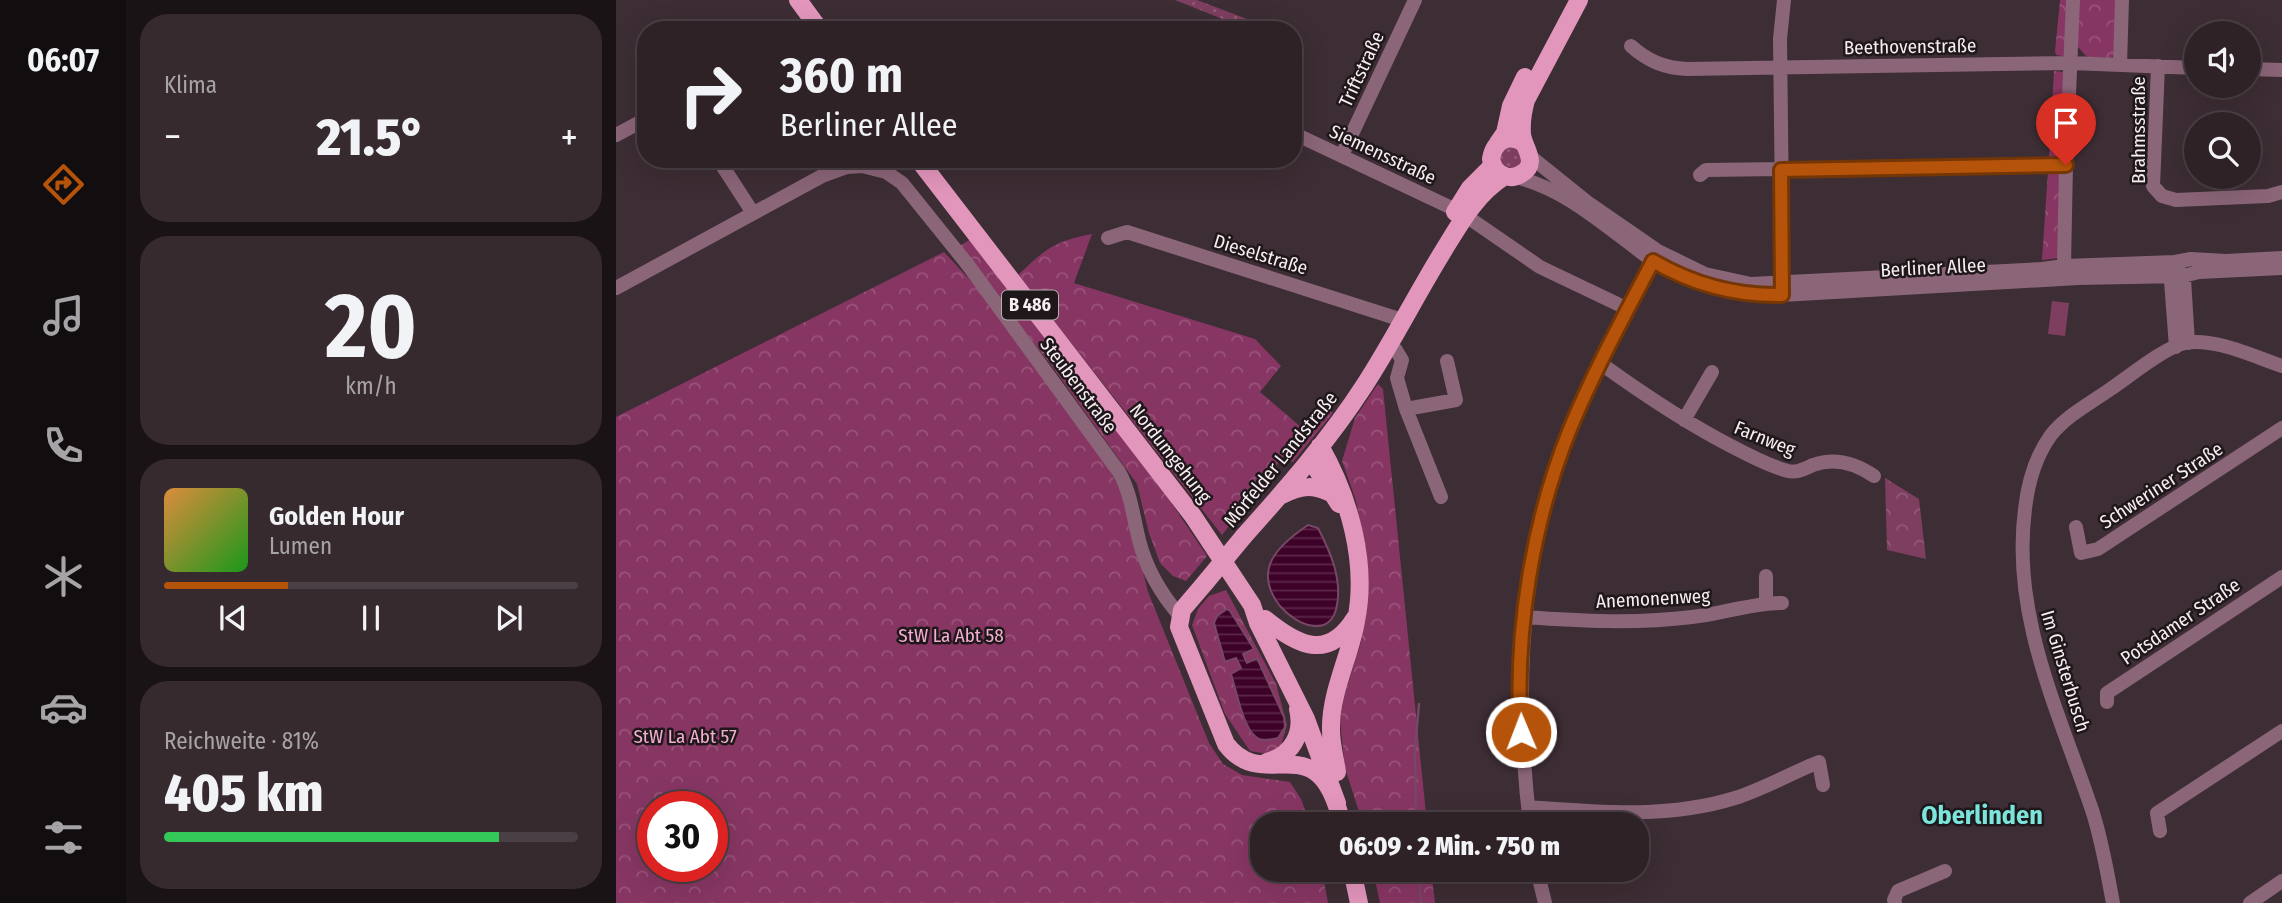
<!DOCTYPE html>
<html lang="de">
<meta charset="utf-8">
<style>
:root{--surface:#2e2227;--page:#362a2f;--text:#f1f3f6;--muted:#a7a4a7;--line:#493f44;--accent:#b45309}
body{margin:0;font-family:"Fira Sans Condensed",sans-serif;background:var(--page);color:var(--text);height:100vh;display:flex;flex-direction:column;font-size:26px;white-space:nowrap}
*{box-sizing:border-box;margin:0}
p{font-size:23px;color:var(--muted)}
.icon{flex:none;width:38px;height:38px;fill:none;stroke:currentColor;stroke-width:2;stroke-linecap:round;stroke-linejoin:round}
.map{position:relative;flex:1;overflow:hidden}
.side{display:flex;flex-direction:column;gap:14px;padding:14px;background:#191315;width:490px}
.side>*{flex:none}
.banner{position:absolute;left:21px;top:21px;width:665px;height:147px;border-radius:28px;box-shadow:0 7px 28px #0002,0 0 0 2px var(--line);background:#2e2227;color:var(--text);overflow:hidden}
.tools{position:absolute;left:1568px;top:21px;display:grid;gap:14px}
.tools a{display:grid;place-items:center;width:77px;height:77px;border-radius:50%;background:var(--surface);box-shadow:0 7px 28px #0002,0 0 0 2px var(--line);font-size:35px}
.speed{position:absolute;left:21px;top:791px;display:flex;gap:14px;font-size:35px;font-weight:700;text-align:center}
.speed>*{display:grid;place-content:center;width:91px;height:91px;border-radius:50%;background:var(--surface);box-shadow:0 7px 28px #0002,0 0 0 2px var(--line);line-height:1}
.speed .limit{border:10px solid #d22;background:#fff;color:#111}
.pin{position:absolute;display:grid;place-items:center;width:60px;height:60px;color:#fff;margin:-72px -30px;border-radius:50% 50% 50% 0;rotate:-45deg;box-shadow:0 0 7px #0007}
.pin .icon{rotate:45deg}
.me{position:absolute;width:77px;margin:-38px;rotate:359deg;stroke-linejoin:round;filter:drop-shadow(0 0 5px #0008)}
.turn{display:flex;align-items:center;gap:24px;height:147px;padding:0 28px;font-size:32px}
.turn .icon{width:91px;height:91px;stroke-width:2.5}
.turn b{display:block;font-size:49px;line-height:60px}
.big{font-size:52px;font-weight:800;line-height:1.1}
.side .card{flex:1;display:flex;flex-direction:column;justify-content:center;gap:10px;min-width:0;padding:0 24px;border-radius:28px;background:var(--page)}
.side .dial{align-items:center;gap:0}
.dial b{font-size:91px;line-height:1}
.song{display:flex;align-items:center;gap:21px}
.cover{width:84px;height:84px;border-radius:10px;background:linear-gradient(135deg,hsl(30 70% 55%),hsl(120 70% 35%))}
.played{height:7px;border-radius:4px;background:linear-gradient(90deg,var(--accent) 30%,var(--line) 30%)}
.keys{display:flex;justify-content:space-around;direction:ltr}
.heat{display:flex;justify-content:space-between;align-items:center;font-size:38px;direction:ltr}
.charge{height:10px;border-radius:5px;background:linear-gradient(90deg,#34c759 81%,var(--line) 0)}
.trip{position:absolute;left:634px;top:812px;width:399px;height:70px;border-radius:28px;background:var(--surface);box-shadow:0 7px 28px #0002,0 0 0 2px var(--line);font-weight:800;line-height:70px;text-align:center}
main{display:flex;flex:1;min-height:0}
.tabs{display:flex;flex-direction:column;width:126px;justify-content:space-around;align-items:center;background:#120e10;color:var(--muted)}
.tabs .icon{width:49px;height:49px}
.tabs .selected{color:var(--accent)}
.tabs b{font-size:32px;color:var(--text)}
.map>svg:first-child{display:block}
.grass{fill:url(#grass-dots)}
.forest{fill:url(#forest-crowns);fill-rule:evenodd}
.park{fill:url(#park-crowns)}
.pitch{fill:#7d3e60}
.water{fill:url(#water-rules);stroke:#764865;stroke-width:2}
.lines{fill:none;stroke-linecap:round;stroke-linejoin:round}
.stream{stroke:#764865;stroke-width:2.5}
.minor{stroke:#8b6578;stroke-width:14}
.major{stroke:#e396bc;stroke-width:18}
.major-bridge{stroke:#e396bc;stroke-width:18}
.route-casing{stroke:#753606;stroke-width:18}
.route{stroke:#b45309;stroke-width:12}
.labels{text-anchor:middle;stroke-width:5;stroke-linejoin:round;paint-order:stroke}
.shield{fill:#1f181b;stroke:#b7adb2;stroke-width:2}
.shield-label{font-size:18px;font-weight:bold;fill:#f8edf2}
.street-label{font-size:19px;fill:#f8edf2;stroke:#1f181b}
.park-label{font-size:19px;fill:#f4aed0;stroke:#1f181b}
.district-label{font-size:26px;font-weight:bold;fill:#7be5dc;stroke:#1f181b}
</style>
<main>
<nav class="tabs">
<b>06:07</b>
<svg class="icon selected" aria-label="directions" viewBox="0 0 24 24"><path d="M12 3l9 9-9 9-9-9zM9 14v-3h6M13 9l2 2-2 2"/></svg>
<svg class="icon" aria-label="music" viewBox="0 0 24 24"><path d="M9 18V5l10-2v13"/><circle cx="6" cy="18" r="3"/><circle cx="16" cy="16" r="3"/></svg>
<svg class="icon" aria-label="phone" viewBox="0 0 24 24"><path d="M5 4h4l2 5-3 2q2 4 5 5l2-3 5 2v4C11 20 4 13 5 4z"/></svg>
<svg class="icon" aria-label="climate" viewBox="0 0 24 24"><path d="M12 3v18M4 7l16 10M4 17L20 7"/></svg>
<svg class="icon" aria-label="car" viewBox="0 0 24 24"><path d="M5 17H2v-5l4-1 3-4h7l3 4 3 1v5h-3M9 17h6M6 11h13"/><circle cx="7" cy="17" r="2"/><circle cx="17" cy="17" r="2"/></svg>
<svg class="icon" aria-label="filters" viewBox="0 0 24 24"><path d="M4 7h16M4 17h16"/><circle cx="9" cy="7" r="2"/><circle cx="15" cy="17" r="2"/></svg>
</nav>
<section class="side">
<div class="card"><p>Klima</p>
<div class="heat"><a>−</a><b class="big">21.5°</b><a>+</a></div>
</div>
<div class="card dial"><b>20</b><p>km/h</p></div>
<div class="card">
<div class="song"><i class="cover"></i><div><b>Golden Hour</b><p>Lumen</p></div></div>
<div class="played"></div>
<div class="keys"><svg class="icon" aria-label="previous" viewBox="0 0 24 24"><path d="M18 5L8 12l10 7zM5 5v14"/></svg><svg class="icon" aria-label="pause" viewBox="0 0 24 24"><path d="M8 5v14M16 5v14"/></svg><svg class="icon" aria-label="next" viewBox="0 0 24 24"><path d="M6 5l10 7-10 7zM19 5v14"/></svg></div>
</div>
<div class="card"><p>Reichweite · 81%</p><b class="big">405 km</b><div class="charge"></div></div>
</section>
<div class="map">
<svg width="1666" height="903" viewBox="0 0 1666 903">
<defs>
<pattern id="grass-dots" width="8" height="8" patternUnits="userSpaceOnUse" patternTransform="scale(1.75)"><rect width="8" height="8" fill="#7d3e60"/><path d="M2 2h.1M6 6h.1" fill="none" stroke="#905a77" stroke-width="1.8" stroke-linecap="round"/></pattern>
<pattern id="forest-crowns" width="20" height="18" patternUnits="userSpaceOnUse" patternTransform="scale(1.75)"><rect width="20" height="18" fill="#873663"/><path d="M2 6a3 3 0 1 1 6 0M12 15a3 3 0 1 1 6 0" fill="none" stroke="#99537a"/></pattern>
<pattern id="park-crowns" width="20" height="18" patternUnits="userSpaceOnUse" patternTransform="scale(1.75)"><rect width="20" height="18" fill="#7d3e60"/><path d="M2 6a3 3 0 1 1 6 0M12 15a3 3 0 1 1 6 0" fill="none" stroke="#905a77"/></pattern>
<pattern id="water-rules" width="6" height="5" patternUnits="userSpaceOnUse" patternTransform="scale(1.75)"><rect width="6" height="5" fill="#3e0228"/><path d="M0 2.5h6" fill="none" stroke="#5b2748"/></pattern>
</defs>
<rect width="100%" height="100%" fill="#3d2d34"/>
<path class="grass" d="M559,0H581L660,30H634Z
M884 157a11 11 0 1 1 22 0a11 11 0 1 1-22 0Z"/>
<path class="forest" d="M1444,0H1501L1498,56L1494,58L1471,57L1461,46L1452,57L1440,55L1439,51Z
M1438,71L1447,72L1445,156L1433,158Z
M1432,171L1444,172L1442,258L1426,260Z
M476,234L458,283L639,339L665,366L644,392L686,428L707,404L717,413L677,462L667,457L606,535L402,275C430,249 436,242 476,234Z
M355,239L548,492L591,556L570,581L557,576L544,563L533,533L521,484L435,365L342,247Z
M328,252L368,295L494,471L509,498L532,592L593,743L607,764L626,775L674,782L685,799L694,824H646V870H706L712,903H0V417ZM37,807H96V866H37Z
M762,384L767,389L811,824H747L729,768L724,721L728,697L745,642L752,597L750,548L740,501L726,461L739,418Z
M610,590L660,684L671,725L665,745L652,754L634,751L609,714L576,625L582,609L593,596Z
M757,870H815L819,903H764Z"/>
<path class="park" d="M1269,478L1303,499L1310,559L1271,550Z"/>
<path class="pitch" d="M1436,301L1453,303L1449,336L1432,334Z"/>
<path class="water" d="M692,525L702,528C714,551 726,578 721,605C715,640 680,625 664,606C636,570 661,546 692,525Z
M611,609L614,611L638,649L627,654L631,663L641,658L668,717L669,727L662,738C654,740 646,742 640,737C627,728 620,689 615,674L625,668L620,658L609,662L598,623L601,616Z"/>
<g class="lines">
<path class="stream" d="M800,824L799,748L803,704
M802,870L805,903"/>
<path class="minor" d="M1015,46C1032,61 1048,68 1071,69L1455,63L1580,68
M1504,65L1506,0
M1542,66L1537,186L1546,196L1560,200L1652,196L1666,192
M1633,69L1666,70
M677,133L840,210
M0,135L30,119
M726,155L799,0
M915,157L971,202L1042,251L1089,274L1135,284L1426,269L1448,266L1559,262L1575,259L1610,261L1666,258
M102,159L137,213
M1084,175L1090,170L1450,165
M898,177C949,187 995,231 1037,261C1078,285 1119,296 1166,295L1462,278L1567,276L1583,272L1666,268
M850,216L924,267L1012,309
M492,238L511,232L786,320
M1448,266L1450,165L1457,0
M1554,268L1560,347
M1562,268L1568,279L1572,343
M0,288L206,176L231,167L246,166L270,172L286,183L352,265L503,472C515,493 517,516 523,540C530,568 545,594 564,616
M1167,291L1164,39L1168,0
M772,345L780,350L786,360L781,378L790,409L825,497
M984,363C1027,394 1070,423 1117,447C1134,456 1153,466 1172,471C1181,473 1188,469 1197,465C1219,457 1239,463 1258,476
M790,409L840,400L831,361
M1068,420L1096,372
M1460,527L1465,553L1482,549L1666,428
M1150,603V576
M908,617C964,621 1020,624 1076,617C1106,614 1135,603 1166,603
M1491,702V693L1666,577
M912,807C981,812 1052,819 1119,798C1148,789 1175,773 1203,762L1207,785
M914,824C898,692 903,556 953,431C978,370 1013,313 1040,254
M1544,831L1541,813L1666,731
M921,870L929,903
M1279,903L1278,900L1282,891L1329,871
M1497,903C1491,872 1486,840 1476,810C1443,712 1395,616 1409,509C1412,483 1419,457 1435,435C1450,416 1473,404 1493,390C1513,377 1547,348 1569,343C1597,337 1639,357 1666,366
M1634,903L1666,881"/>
<path class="major" d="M182,0L204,30
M882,143L889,133L895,106L909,77
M908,143C892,133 878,141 875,159C877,167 880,173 889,176C894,178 900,177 905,174C924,163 907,148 906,134C905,122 907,111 910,100L963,0
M302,159L577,516L636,605L642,623L690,719L721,803
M839,212L854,188L874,168L876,162
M704,446C733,497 752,562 740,621C734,657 714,693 715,730C715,744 719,758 721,772
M703,449L698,465L723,504
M666,495C686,485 699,484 718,495
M628,536C671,488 713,440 748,386C776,343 799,297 826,253C844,224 859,195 889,176
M589,583L566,610L563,627L610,744C649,796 702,720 726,824
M649,619C681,645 712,662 739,618
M651,762C676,755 688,734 682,709
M736,870L743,903"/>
<path class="major-bridge" d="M589,583L628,536"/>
</g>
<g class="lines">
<defs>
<path id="route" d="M905,732C898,633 917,520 954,429C978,371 1008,316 1037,261C1078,285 1119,296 1166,295L1165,170L1450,165"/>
</defs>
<use href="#route" class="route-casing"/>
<use href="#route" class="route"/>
</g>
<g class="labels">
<rect class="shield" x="386" y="290.5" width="56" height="29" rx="5"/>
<g class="shield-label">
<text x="414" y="311">B 486</text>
</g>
<g class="street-label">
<text transform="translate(1294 46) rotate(-1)" y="7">Beethovenstraße</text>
<text transform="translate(745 69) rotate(-65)" y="7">Triftstraße</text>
<text transform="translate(1522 130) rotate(-90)" y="7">Brahmsstraße</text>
<text transform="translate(767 154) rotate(25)" y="7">Siemensstraße</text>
<text transform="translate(645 254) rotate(17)" y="7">Dieselstraße</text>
<text transform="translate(1317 267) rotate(-3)" y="7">Berliner Allee</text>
<text transform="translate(463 385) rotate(53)" y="7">Steubenstraße</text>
<text transform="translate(1149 438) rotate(22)" y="7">Farnweg</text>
<text transform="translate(555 453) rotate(52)" y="7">Nordumgehung</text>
<text transform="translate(664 459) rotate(-51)" y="7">Mörfelder Landstraße</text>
<text transform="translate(1545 485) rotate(-33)" y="7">Schweriner Straße</text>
<text transform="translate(1037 598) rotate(-3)" y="7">Anemonenweg</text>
<text transform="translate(1564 621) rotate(-34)" y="7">Potsdamer Straße</text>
<text transform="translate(1450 671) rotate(73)" y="7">Im Ginsterbusch</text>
</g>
<g class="park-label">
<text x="335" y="642">StW La Abt 58</text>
<text x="69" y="743">StW La Abt 57</text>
</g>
<g class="district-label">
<text x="1366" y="824">Oberlinden</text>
</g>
</g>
</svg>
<div class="tools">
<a><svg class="icon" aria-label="sound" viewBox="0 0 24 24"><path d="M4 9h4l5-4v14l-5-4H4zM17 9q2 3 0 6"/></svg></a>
<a><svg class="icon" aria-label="search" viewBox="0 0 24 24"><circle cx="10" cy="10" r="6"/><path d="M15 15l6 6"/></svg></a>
</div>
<div class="speed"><div class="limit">30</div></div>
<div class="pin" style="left:1450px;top:165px;background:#d93025"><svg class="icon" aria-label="arrive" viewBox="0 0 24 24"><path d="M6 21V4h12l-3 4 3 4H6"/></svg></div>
<svg class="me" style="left:905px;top:732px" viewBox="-20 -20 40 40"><circle r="17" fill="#b45309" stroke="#fff" stroke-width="3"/><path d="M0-11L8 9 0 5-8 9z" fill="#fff"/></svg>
<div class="trip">06:09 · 2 Min. · 750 m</div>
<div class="banner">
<div class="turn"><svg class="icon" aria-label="right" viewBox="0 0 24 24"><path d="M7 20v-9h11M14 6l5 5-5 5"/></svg><div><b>360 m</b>Berliner Allee</div></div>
</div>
</div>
</main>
